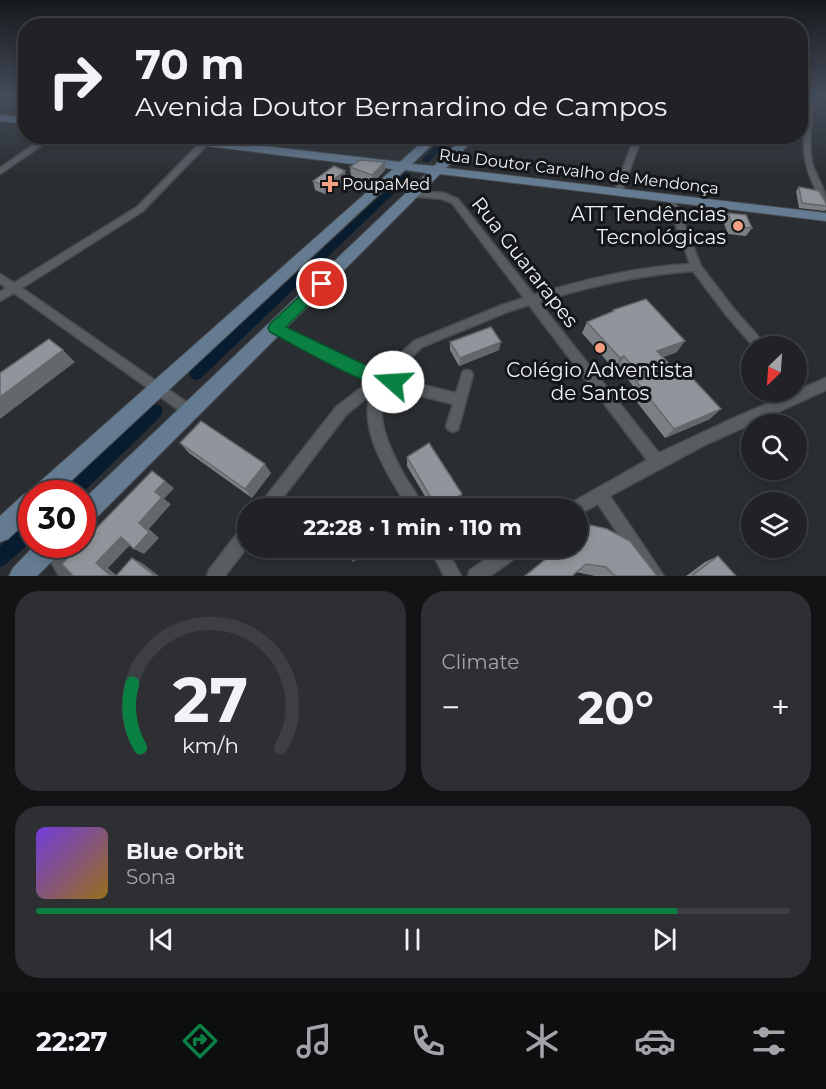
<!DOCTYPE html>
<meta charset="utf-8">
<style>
:root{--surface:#202226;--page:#2d2f32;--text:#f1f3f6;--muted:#a2a4a7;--line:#3d3f43;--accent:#0b8043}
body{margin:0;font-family:Montserrat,sans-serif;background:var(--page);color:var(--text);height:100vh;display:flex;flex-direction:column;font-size:22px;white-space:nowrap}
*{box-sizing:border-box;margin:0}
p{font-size:20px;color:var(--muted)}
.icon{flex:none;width:33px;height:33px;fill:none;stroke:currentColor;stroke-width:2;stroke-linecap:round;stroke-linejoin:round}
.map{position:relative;height:576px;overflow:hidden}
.side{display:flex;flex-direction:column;gap:15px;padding:15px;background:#121315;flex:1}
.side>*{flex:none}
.hud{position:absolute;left:18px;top:18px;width:790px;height:126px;border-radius:24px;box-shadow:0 3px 9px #0003,0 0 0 2px var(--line);background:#202226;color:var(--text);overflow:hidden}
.needle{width:39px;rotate:205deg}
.tools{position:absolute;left:741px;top:336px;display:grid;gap:12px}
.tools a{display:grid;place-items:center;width:66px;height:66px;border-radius:50%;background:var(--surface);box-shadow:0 3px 9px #0003,0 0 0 2px var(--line);font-size:30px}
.speed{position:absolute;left:18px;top:480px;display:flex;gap:12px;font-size:30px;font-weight:700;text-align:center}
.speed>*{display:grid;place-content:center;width:78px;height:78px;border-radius:50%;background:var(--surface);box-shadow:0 3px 9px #0003,0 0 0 2px var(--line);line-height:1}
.speed .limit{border:9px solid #d22;background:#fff;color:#111}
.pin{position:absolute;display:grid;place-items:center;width:51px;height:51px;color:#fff;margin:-26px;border:3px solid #fff;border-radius:50%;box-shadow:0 2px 6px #0007}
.me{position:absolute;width:66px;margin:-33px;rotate:289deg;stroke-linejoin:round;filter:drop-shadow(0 0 4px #0008)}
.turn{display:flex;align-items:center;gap:21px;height:126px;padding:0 18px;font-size:27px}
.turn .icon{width:78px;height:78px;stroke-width:2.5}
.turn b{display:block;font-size:42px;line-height:51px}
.big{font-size:45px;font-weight:700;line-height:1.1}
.side .card{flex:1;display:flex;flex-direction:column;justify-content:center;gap:9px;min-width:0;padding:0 21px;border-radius:24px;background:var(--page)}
.side .dial{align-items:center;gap:0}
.dial svg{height:156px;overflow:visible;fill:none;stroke:var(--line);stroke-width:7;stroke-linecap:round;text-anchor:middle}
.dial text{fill:var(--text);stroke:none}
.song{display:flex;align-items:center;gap:18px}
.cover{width:72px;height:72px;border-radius:9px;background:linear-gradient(135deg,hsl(260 70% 55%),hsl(40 70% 35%))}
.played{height:6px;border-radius:3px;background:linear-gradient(90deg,var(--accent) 85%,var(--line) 85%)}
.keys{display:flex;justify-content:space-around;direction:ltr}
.heat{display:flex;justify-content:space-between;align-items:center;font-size:33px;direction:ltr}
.side .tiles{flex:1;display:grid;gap:15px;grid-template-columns:1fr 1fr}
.card:last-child{grid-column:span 2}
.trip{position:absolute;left:237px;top:498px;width:351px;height:60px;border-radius:30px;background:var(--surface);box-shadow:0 3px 9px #0003,0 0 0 2px var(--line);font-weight:700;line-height:60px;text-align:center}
.menu{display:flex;height:96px;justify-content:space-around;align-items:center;background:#0d0e0f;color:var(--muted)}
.menu .icon{width:42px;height:42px}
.menu .current{color:var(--accent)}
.menu b{font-size:27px;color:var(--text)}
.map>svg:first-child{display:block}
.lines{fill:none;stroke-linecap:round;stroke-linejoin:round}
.canal{fill:#071c2e;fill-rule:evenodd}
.minor-casing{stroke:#474b4f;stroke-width:3}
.secondary-casing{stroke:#474b4f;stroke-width:2}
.minor{fill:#585d62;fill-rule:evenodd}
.secondary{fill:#647b91;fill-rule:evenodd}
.wall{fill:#7b8084}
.shaded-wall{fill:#64686c}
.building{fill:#8f959a;stroke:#64686c;stroke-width:1.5}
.route{fill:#0b8043;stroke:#07532c;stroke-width:1.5}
.poi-dot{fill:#f39f85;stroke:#141618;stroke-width:2}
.labels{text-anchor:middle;stroke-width:6;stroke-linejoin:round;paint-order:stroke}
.far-street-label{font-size:16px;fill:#eff2f5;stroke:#141618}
.far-poi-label{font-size:16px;fill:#eff2f5;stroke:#141618;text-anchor:start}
.poi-label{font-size:20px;fill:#eff2f5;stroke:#141618;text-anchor:end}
.street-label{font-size:20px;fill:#eff2f5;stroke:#141618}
</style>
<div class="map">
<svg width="826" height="576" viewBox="0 0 826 576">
<rect width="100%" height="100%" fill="#2a2e32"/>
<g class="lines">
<path class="canal" d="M445,136H454L429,162H423V158Z
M407,173L410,174V178L201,378L196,380L191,378L189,374L191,370L404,174Z
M156,404L161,406L163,411L161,416L81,494H60L62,488L151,406Z
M32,519V541L6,564L0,567V546L26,522Z"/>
<defs>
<path id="minor" d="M808,96H814C812,118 808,141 812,163C816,177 826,188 826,203L823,202C798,163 803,140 808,96Z
M26,109V114L14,121H10V119Z
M46,136H55L0,174V168Z
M201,136H209L203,143L205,146L204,148L143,211L22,288L195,408L197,412L195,416L190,418L14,293L0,301V292L6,288L0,283V274L14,283L137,207L197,146L195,143Z
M635,136H642L622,192L621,194H615L614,192Z
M414,191L444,193L458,199L534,295C585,279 636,267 690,264L666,198L670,195L673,196L701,266L734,309L764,343L766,346H753L726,315L693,271C640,275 590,286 539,302L659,453L725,422L826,378V390L703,446L610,496L664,576H646L598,504L578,515V508H569L571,503L647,460L529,305L510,311L422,347L391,377L456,393L463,371L467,370L471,371L473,375L458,430L453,432L448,430L446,426L453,404L384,387C375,421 390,450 407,480C413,489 420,498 423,508H408C389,475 361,437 369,396L346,415L275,508H259L261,503L336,407L370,381L271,331L269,328L271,325L275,323L279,325L379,373L414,341L502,305L524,298L452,203L442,199L411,196L410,194Z
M248,525V546L225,576H207L209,570L242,527Z
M52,544H68L66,558L76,576H59L50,560Z
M430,548H446L461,576H444Z
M502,548H523L521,554L490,576H468L470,570Z"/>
<path id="secondary" d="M0,115L26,118V124L0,121Z
M145,136H181L400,162L429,136H441L412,164L434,166L465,136H477L446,168L826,213V221L440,174L90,524L82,527V501L427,173L405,170L57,494H32V517L8,539L0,542V516L24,494L31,492L34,487L393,169L150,139Z
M36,544H64L61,552L37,576H9L13,568Z"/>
</defs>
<use href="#minor" class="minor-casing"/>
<use href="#secondary" class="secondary-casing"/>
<use href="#minor" class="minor"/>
<use href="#secondary" class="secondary"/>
</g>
<path class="wall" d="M385,162V170L372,184L351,176L350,167Z
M346,179L325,194L315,190L313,181Z
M799,187L826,203V209L825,211L799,208L796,191Z
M728,213L752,228L746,236L728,234L723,221Z
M613,310L677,352L663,357L710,419L665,438L629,392L633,386L618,367L614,369L582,333L587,322L612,312Z
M450,342L499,350L459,366L450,350Z
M180,443L271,473L252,498L189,453Z
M407,457L460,503L451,508H432L407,466Z
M559,548L657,576H595L576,572Z
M718,556L736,576H686L705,562Z"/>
<path class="shaded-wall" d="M385,162V170L372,184V175Z
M345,171L346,179L325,194L324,186Z
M685,341L677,352L649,362L657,351Z
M501,342L499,350L459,366L460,358Z
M63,350L75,362L0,419V397Z
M624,356L618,367L614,369L620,358Z
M721,409L710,419L665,438L674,429Z
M265,464L271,473L252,498L245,489Z
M165,481L174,488L164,499L171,504L149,529L159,538L144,554L134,549L139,523L155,492Z
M462,494L460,503L451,508H440Z
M121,537L132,543L108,568L117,576H111L96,563Z
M367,548H375L353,562L351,558Z
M132,558L142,563L159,576H155Z"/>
<path class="building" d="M360,160L385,162L372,175L350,167Z
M334,166L345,171L324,186L313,181Z
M799,187L819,191L826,203V206L802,203Z
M728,213L746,215L752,228L733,226Z
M646,299L685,341L657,351L674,369L682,367L721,409L674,429L636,381L643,379L624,356L620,358L587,322L614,311L613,310Z
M491,327L501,342L460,358L450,342Z
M49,339L63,350L0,397V373Z
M201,421L265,464L245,489L180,443Z
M429,443L462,494L440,508H437L407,457Z
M152,471L165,481L155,492L162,497L139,523L149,532L134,549L121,537L96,563L111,576H73L62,564L81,544H82V543Z
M353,499L357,508H337Z
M590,525L607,529L630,541L657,576H615L606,567L586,564L572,576H525L559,548H578V534Z
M346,548H367L351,558Z
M718,556L736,576H693V575Z
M132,558L155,576H116Z"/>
<linearGradient id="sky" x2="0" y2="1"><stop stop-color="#17191c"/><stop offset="0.55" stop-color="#444c5a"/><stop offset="1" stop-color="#444c5a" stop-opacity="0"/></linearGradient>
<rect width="826" height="176" fill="url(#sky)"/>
<path class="route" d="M322,279L328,284L326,287L286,327L382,373L399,377L402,382L399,388C379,395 293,344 270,332L268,328L270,324L317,280Z"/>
<g class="poi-dot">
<path d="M327 175h6v6h6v6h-6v6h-6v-6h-6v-6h6z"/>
<circle cx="738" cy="226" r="6"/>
<circle cx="600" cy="348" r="6"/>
</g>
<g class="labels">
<g class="far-street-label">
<text transform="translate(579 171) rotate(7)" y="6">Rua Doutor Carvalho de Mendonça</text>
</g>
<g class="far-poi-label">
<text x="342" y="190">PoupaMed</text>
</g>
<g class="poi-label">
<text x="726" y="221">ATT Tendências<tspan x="726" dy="23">Tecnológicas</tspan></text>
<text x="600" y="377" text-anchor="middle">Colégio Adventista<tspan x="600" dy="23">de Santos</tspan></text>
</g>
<g class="street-label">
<text transform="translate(525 262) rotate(52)" y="7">Rua Guararapes</text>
</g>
</g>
</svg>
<div class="tools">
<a><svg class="needle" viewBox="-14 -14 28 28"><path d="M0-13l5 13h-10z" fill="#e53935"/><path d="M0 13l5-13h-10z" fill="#a2a4a7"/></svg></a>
<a><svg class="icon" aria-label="search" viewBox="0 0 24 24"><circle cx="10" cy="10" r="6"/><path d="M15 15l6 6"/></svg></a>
<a><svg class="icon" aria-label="layers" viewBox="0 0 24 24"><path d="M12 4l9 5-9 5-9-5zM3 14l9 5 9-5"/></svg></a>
</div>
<div class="speed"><div class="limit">30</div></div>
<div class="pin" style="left:322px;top:284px;background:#d93025"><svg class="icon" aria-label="arrive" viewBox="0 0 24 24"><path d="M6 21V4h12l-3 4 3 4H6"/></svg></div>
<svg class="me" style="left:393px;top:382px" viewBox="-20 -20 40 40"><circle r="19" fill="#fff"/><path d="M0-13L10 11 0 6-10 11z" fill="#0b8043"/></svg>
<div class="trip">22:28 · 1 min · 110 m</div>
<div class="hud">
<div class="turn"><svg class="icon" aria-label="right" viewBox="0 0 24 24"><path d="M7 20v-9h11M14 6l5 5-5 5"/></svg><div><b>70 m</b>Avenida Doutor Bernardino de Campos</div></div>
</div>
</div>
<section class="side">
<div class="tiles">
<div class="card dial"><svg viewBox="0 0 100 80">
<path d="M14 69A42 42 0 1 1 86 69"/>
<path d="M14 69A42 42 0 0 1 10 36" stroke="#0b8043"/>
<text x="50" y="56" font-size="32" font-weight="700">27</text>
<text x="50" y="72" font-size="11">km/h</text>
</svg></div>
<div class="card"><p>Climate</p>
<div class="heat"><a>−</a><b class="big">20°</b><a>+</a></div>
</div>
<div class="card">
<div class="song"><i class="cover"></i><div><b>Blue Orbit</b><p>Sona</p></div></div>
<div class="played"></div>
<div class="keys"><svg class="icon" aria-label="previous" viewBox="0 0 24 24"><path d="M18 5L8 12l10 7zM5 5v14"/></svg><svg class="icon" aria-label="pause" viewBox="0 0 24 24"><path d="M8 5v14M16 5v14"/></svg><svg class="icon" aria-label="next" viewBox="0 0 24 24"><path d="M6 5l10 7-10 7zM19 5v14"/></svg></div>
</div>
</div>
</section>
<nav class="menu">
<b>22:27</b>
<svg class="icon current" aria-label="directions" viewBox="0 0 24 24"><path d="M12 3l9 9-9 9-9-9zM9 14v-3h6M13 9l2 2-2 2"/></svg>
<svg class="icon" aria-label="music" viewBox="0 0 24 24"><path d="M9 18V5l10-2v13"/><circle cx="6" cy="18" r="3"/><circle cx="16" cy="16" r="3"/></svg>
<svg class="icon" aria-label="phone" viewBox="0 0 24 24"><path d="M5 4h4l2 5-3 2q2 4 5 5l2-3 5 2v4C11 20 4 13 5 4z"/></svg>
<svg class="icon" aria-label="climate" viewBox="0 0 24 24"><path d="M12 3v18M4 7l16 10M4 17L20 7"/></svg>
<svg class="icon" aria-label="car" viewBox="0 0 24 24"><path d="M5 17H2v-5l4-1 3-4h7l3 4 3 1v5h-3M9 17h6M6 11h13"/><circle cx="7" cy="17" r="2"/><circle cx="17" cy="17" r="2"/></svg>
<svg class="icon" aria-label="filters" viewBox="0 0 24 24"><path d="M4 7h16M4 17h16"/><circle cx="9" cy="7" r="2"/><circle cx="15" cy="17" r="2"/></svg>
</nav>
